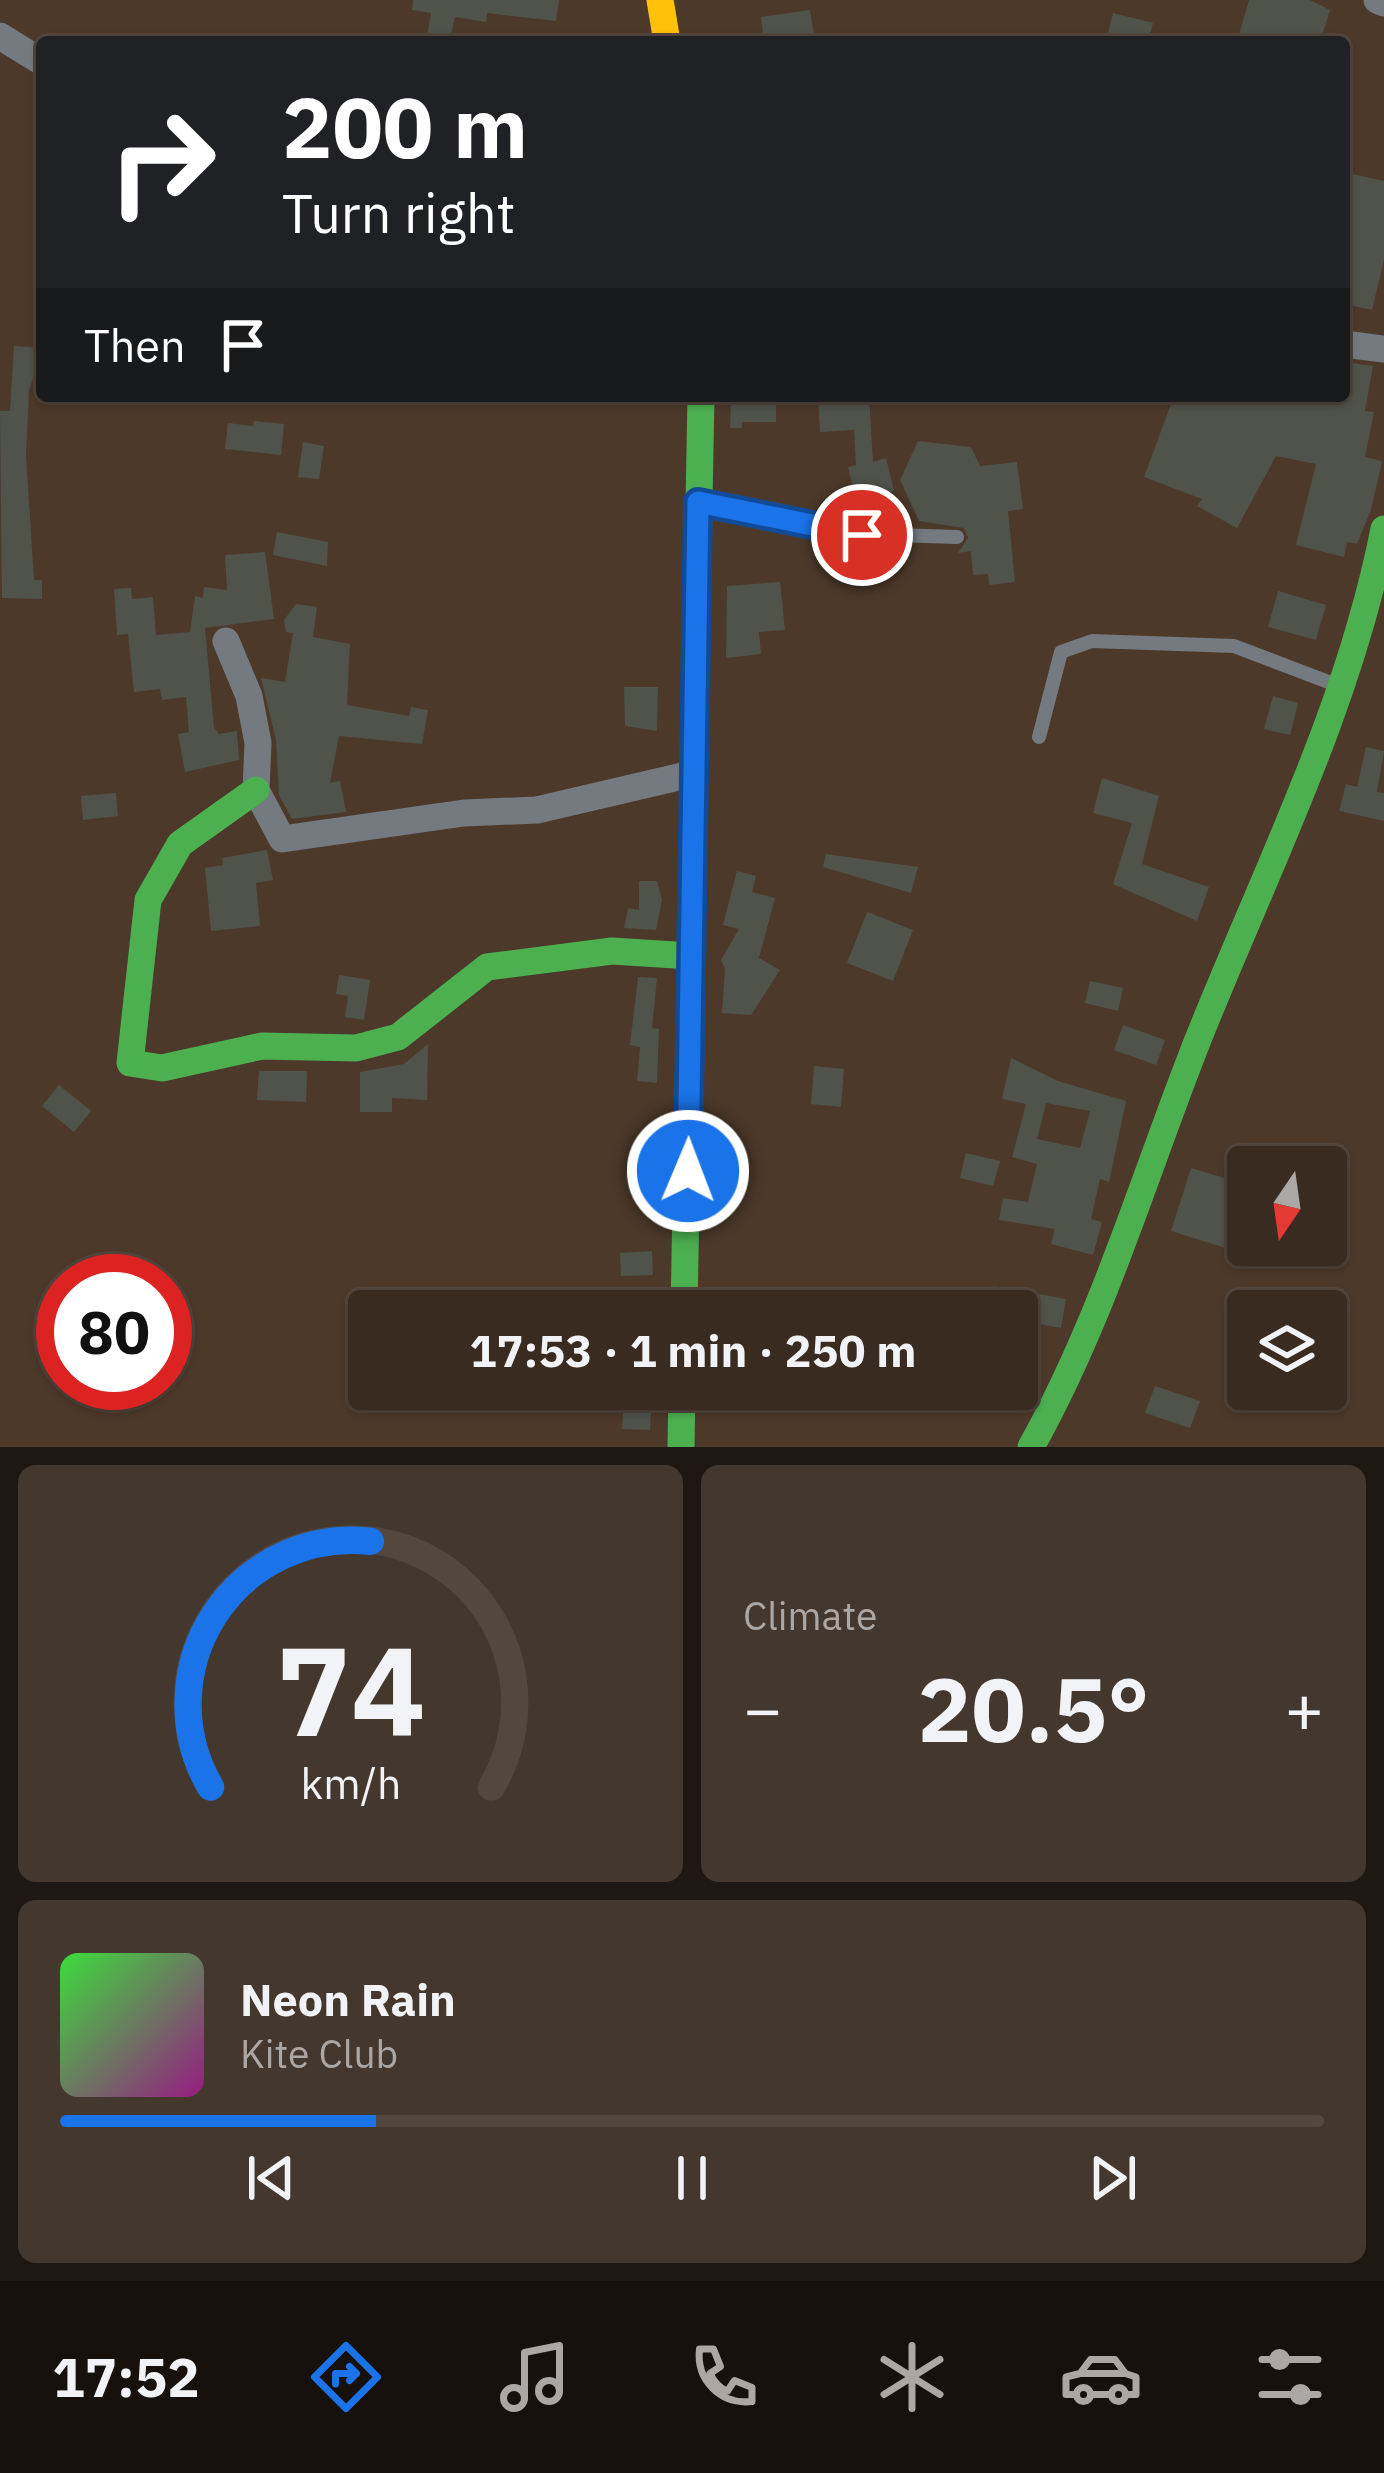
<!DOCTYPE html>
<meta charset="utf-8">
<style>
:root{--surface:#392b20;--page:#44372d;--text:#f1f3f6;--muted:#aba7a5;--line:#53473e;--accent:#1a73e8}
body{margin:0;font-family:"IBM Plex Sans",sans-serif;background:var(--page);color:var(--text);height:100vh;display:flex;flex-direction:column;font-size:45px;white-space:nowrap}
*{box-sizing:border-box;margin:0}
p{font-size:39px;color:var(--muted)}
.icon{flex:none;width:66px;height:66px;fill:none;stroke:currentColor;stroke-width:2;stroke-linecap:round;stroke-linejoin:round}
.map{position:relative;height:1447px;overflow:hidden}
.details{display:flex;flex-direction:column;gap:18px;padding:18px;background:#1f1812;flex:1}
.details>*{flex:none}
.hud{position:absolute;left:36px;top:36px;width:1314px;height:366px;border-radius:12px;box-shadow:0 3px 9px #0004,0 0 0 3px var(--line);background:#202124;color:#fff;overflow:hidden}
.needle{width:78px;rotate:193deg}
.fabs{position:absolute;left:1227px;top:1146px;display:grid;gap:24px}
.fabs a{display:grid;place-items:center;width:120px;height:120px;border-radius:12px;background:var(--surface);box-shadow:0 3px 9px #0004,0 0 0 3px var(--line);font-size:60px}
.speed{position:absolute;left:36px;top:1254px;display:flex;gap:24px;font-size:60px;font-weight:700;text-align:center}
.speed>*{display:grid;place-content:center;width:156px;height:156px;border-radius:50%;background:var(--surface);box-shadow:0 3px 9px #0004,0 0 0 3px var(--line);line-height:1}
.speed .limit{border:18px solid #d22;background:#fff;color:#111}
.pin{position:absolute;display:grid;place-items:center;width:102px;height:102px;color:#fff;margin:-51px;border:6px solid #fff;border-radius:50%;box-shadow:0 3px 12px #0007}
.me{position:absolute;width:132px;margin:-66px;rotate:1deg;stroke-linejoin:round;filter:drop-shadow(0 0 9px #0008)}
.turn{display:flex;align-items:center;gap:42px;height:252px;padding:0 48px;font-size:54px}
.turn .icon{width:156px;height:156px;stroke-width:2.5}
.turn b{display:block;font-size:84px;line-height:102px}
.then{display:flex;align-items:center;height:114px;padding:0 48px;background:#0003;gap:24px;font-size:45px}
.big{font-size:90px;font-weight:700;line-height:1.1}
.details .card{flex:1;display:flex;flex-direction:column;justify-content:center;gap:18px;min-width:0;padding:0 42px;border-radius:18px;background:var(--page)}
.details .dial{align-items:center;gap:0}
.dial svg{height:312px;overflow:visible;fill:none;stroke:var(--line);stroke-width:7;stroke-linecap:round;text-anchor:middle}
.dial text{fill:var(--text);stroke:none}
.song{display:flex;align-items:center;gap:36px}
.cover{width:144px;height:144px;border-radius:18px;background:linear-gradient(135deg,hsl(120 70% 55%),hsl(310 70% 35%))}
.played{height:12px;border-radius:6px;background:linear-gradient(90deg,var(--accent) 25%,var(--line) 25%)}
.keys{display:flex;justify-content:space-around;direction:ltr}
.heat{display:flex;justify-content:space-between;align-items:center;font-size:66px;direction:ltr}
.details .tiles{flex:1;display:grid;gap:18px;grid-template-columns:1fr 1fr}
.card:last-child{grid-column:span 2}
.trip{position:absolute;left:348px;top:1290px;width:690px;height:120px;border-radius:12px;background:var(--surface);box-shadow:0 3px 9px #0004,0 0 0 3px var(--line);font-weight:700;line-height:120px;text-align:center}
.tabs{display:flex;height:192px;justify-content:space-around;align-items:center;background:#17110d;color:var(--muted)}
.tabs .icon{width:84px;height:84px}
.tabs .on{color:var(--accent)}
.tabs b{font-size:54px;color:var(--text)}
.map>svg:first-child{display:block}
.building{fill:#50534a;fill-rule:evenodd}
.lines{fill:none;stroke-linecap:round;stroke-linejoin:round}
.lane{stroke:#747a7f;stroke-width:14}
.street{stroke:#747a7f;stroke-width:27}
.fast{stroke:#4caf50;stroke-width:27}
.slow{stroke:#ffc107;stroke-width:27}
.route-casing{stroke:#114b97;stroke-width:30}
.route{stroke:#1a73e8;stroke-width:21}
</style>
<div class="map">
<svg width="1384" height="1447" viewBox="0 0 1384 1447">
<rect width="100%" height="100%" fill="#4c392a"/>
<path class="building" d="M413,0H559L556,21L487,13L486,22L455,17L449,42H426L431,13L412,10Z
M1249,0H1310L1330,10L1320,42H1237Z
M810,10L815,42H764L761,17Z
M1113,13L1153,23L1148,42H1106Z
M1348,173L1384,181V260L1372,310L1344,304Z
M14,346L42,348V376L34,375L29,391L26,456L34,580H42V599L2,598L0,411H10Z
M1344,362L1373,366L1365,411L1374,412L1365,457L1382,461L1371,510L1357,544L1347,542L1344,557L1296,545L1316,464L1276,456L1237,528L1197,506L1202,499L1144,477L1174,396L1344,398Z
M731,396H776V422H742V428H730Z
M869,396L873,462L886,458L894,491L872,496L875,523L861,522L848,467L856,465L854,430L820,432L818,398Z
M254,421L284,424L281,455L225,449L228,423L253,426Z
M918,441L971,447L980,466L1017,462L1023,509L1008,511L1015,582L989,585L988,574L973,575L971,551L958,553L968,538L964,528L919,521L900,480Z
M303,442L324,446L319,479L298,477Z
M277,532L328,542L327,566L273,555Z
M265,552L274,619L205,628L214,727L219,734L237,731L239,760L185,772L178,734L189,732L186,697L162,700L160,689L134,692L128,634L117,635L114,589L131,588L132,599L153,597L156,635L190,632L195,596L203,598L204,587L227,590L225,555Z
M780,582L785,630L759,632L761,654L726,658L727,586Z
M1278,591L1326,605L1316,640L1268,627Z
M296,604L317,607L313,637L350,644L347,705L409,716L411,707L428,710L422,744L339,736L330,783L340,781L346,812L292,819L279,795L276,740L261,678L285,682L293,633L286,632L284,620Z
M624,687H658L657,731L625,726Z
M1273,696L1298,703L1290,735L1264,729Z
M1366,747L1384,751L1377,792L1384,793V821L1339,811L1346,784L1357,787Z
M1102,778L1159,796L1142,864L1209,887L1197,921L1113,884L1132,823L1093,813Z
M116,793L118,816L83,820L81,796Z
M267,850L273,880L256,883L260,926L211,931L205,868L223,865L222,858Z
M826,854L918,867L911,893L823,867Z
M737,871L756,876L752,892L775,898L759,958L780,970L751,1015L722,1013L725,969L721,960L739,929L723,925Z
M639,881H657L662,900L656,930L624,928L628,908L639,910Z
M867,912L913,930L893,981L847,963Z
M339,975L370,980L364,1020L345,1017L348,996L336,994Z
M638,977L657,978L652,1028L659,1029L657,1083L637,1081L640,1047L630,1045Z
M1090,981L1123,988L1118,1011L1085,1003Z
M1123,1025L1165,1040L1156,1065L1114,1050Z
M428,1044L427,1100L392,1098V1112H360V1072L404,1064Z
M1011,1058L1058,1081L1126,1101L1109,1182L1100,1179L1091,1219L1102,1222L1093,1255L1051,1244L1055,1229L999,1220L1003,1198L1028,1202L1037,1164L1012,1157L1026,1104L1002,1099ZM1046,1103L1090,1111L1080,1148L1037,1139Z
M814,1066L844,1069L841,1107L811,1104Z
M259,1071H307L306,1102L257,1100Z
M59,1085L91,1111L74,1132L42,1106Z
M966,1153L1000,1161L993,1186L960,1178Z
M1191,1168L1248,1185L1232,1250L1171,1231Z
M652,1251L653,1275L621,1276L620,1253Z
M993,1286L1066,1299L1061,1328L1029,1322L1031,1311H987Z
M1155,1386L1200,1401L1190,1428L1145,1413Z
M625,1389H652L650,1430L622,1429Z"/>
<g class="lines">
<path class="lane" d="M709,504L862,534L957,537
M1039,737L1061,652L1092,641L1234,646L1339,686"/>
<path class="street" d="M1377,0L1384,3
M0,36L42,62
M1344,344L1384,349
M226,641L249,696L258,743L256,790L282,839L464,813L537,810L691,774"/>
<path class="fast" d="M256,790L180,844L148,900L130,1063L162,1068L262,1046L356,1048L398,1037L487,967L612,951L691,956
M684,1311L701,396
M681,1447L682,1389
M1031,1447C1103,1318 1143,1179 1197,1042C1265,871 1348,711 1384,529"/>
<path class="slow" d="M660,0L667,42"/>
</g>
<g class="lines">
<defs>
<path id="route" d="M688,1171L698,502L862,535"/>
</defs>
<use href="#route" class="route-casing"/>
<use href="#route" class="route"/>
</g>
</svg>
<div class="fabs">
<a><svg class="needle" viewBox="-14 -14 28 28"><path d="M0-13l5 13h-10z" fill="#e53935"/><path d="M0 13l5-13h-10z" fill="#aba7a5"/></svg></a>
<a><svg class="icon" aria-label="layers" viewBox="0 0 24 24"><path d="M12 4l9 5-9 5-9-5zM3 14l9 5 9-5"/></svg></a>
</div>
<div class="speed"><div class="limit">80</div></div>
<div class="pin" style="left:862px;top:535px;background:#d93025"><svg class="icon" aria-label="arrive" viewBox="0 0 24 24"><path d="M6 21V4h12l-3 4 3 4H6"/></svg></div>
<svg class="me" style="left:688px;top:1171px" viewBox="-20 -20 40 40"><circle r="17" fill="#1a73e8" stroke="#fff" stroke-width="3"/><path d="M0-11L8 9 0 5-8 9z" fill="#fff"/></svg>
<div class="trip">17:53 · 1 min · 250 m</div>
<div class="hud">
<div class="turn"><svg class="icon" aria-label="right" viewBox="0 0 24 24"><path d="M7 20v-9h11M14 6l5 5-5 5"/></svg><div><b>200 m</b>Turn right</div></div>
<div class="then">Then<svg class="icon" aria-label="arrive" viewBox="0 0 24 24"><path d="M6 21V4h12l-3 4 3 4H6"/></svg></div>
</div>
</div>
<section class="details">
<div class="tiles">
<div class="card dial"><svg viewBox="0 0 100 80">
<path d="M14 69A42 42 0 1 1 86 69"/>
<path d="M14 69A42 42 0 0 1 55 6" stroke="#1a73e8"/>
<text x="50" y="56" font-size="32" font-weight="700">74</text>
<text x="50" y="72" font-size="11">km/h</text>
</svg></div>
<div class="card"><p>Climate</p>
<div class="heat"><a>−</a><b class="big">20.5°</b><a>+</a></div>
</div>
<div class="card">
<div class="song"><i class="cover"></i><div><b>Neon Rain</b><p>Kite Club</p></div></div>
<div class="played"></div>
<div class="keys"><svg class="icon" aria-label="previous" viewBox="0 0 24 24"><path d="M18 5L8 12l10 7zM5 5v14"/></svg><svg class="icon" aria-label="pause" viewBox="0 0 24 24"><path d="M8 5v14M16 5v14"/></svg><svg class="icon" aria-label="next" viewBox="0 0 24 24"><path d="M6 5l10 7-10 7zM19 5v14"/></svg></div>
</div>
</div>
</section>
<nav class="tabs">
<b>17:52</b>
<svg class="icon on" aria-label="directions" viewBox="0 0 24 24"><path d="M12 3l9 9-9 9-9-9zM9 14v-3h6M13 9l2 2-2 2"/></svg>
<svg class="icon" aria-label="music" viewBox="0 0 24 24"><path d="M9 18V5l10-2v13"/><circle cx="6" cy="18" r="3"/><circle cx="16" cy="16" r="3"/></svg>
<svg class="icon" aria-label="phone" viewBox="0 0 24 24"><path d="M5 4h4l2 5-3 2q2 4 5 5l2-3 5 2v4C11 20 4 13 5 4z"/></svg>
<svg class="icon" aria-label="climate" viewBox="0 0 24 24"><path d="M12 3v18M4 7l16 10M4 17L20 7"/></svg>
<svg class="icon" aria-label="car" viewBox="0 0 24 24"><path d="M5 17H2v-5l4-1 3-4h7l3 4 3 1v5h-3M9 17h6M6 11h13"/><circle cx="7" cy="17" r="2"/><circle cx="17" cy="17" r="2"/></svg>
<svg class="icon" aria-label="filters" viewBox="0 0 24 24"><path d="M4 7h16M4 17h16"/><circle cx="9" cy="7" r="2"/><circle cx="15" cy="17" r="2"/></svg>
</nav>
